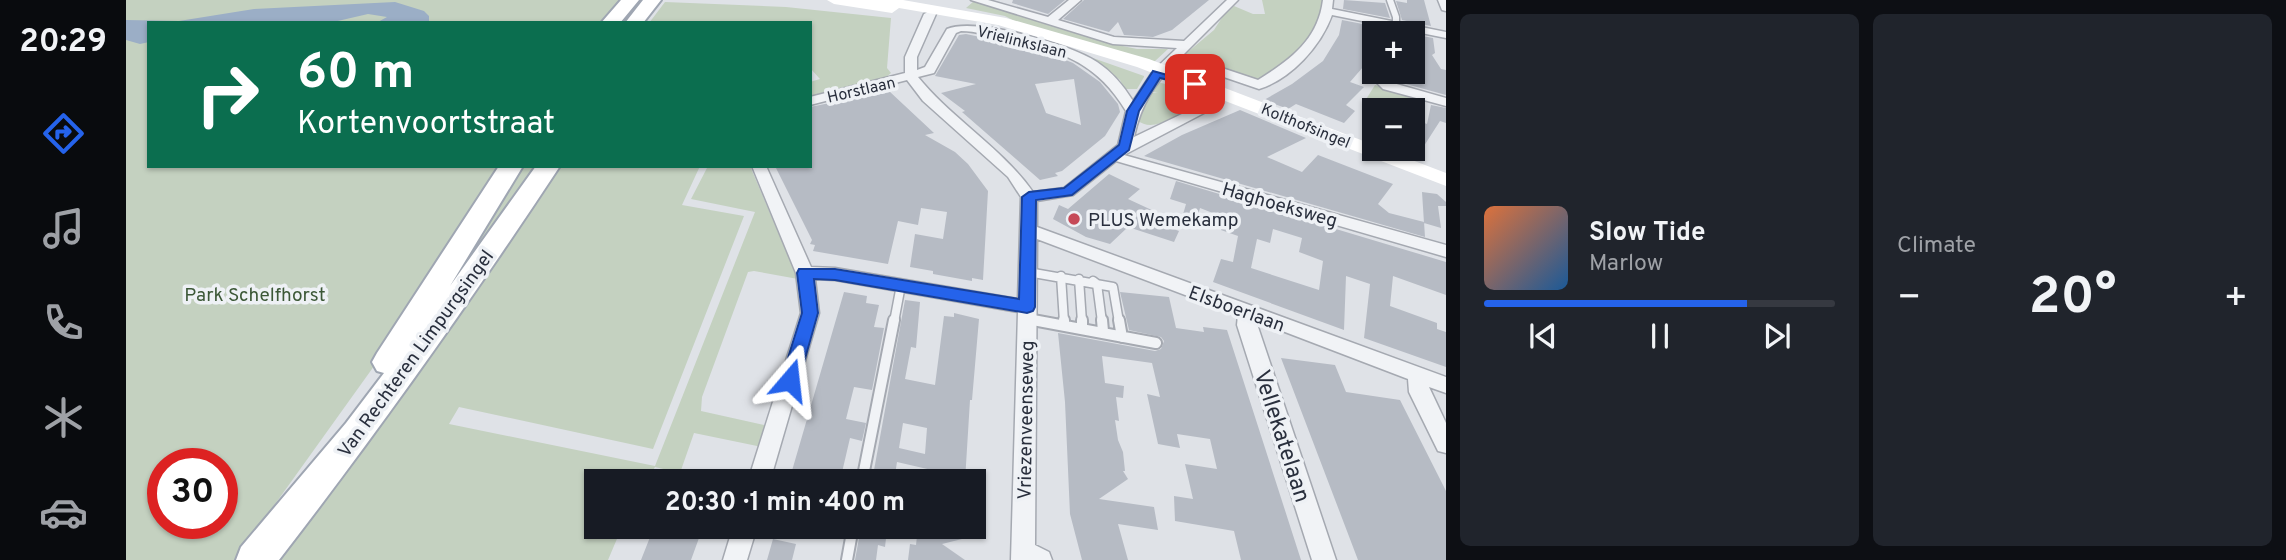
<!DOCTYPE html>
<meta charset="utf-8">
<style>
:root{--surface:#171b24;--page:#20242c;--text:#f1f3f6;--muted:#9ea1a6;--line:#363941;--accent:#2563eb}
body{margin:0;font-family:Overpass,sans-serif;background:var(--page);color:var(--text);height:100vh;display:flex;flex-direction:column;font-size:26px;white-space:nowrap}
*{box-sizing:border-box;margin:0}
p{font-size:23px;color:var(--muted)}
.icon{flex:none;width:38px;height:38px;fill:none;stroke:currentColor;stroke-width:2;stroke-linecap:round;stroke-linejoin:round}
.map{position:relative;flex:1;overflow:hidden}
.panel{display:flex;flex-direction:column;gap:14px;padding:14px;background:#0d0f14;width:840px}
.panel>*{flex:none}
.banner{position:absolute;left:21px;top:21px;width:665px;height:147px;border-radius:0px;box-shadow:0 2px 5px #0004;background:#0b6e4f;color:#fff;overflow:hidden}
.controls{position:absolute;left:1236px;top:21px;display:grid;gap:14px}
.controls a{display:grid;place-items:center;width:63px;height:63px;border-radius:0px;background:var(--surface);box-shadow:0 2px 5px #0004;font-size:35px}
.speed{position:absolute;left:21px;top:448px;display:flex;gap:14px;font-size:35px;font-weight:700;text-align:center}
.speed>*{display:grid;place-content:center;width:91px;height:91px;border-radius:50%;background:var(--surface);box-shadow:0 2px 5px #0004;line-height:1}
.speed .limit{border:10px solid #d22;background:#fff;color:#111}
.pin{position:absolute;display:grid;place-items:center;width:60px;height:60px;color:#fff;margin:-30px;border-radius:14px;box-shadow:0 4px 10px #0006}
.me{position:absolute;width:77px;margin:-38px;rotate:17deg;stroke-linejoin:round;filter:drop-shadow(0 0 5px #0008)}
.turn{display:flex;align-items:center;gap:24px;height:147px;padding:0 35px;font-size:32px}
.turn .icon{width:91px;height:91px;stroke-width:2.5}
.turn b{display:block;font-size:49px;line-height:60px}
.big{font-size:52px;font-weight:700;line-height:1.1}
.panel .tile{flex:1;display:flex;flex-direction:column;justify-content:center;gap:10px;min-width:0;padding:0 24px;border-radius:10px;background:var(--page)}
.song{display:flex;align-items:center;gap:21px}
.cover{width:84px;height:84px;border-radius:10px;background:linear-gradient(135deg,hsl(20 70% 55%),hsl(210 70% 35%))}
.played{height:7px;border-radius:4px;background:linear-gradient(90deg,var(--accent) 75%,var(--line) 75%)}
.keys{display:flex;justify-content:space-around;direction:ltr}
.heat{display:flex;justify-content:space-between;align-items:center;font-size:38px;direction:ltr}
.panel .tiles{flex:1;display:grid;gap:14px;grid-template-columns:repeat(2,1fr)}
.trip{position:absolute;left:458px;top:469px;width:402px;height:70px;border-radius:0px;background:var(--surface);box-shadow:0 2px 5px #0004;font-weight:700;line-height:70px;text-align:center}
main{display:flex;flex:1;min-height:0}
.menu{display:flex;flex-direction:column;width:126px;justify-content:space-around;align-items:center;background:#090b0e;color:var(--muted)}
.menu .icon{width:49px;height:49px}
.menu .active{color:var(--accent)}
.menu b{font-size:32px;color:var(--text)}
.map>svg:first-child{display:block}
.green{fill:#c4d1c0;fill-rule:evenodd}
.water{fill:#9baec6}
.building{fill:#b6bbc4;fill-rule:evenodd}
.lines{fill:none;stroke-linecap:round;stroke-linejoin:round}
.lane-far2-casing{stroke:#a5a9b1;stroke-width:9}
.lane-far1-casing{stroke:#a5a9b1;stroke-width:11}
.lane-casing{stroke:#a5a9b1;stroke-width:14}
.street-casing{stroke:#a5a9b1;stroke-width:3}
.primary-casing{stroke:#9fa6b2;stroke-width:4}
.lane-far2{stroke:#f1f3f6;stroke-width:6}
.lane-far1{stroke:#f1f3f6;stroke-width:8}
.lane{stroke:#f1f3f6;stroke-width:10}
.street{fill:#f1f3f6;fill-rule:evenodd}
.secondary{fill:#fff;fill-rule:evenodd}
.primary{fill:#fff;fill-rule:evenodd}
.route{fill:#2563eb;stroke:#184099;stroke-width:2}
.poi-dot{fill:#c64a58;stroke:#eef1f5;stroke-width:2.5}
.labels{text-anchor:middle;stroke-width:7;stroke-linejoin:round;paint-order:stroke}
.far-street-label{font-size:16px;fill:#292f3d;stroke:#eef1f5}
.street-label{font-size:19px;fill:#292f3d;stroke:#eef1f5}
.poi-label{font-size:19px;fill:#292f3d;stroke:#eef1f5;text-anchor:start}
.park-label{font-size:19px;fill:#3c5837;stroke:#eef1f5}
.near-street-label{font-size:23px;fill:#292f3d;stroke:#eef1f5}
</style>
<main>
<nav class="menu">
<b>20:29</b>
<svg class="icon active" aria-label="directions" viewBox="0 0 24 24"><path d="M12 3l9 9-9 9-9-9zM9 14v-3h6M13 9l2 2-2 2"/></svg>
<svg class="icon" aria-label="music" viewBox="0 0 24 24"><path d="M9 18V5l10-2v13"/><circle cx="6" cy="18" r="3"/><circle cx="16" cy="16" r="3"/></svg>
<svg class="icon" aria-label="phone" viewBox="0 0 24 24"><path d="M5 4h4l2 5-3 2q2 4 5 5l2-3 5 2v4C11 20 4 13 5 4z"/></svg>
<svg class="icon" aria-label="climate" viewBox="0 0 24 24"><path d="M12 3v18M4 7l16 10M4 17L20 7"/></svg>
<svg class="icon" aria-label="car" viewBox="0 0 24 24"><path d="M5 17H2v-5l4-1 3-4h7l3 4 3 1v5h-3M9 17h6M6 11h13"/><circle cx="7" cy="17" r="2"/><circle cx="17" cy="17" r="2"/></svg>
</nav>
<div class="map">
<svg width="1320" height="560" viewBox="0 0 1320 560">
<rect width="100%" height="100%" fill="#dfe2e7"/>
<path class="green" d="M0,0H501L480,23H23V166H377L261,348L109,560H0ZM37,464H96V523H37Z
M1136,0H1198C1195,38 1162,62 1133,80L1057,56L1088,30L1097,16L1108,6L1127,14H1139Z
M848,1L982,43L1011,49H1042L1028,62L896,25L879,16L840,8Z
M539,2L660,7L765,18L761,68L765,73L759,78L684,96V82L694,79L684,68V23H523Z
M964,57L1018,76V77L1011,89H998L994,80Z
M1032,82L1083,96H1069L1072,98L1064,102L1063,110C1047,117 1026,133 1011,120L1025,93H1032L1026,92Z
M1249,85L1293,98L1286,112L1268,110L1239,101Z
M394,166H413L320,294Z
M431,166H574L556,205L618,216L527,449L333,407L323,424L529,466L629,212L565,199L582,166H624L672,279L628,271L622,272L576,397L575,411L643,426L636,447L568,433L554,473L529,467L521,481H471V527H496L482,560H149Z"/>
<path class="water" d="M269,2L298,11L303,16V23H250L261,17L242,14L203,23H23V42L14,44L0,40V20L53,21L128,9Z"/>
<path class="building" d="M887,0H939L922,14L886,3Z
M958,0H1083L1046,30L1027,37L998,35L992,22L983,32L937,19Z
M1218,0L1259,3L1264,18L1217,9Z
M1281,0H1298L1305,26L1276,20L1270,1L1281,3Z
M1216,20L1247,26L1244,59L1224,82L1238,87L1220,105L1229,111L1218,123L1170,104L1162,109L1138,100L1166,84L1197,61L1213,35Z
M840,34L915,50L947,63L974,82L992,104L994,112L979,136L936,171L929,173L932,176L914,180L836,112L839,111L815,93L850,84L809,76L833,35ZM948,79L955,125L920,113L909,84Z
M1286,34L1307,38L1309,53L1306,55L1315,69L1320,70V95L1280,84L1281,72H1286Z
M763,91L808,133L799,135L829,152L842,164L862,191L857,280L846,278V281L807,274V271L784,267L789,234L817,239L821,212L795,208L792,225L772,221L762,264L687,251L689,245L684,244L686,240L649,166H684V107Z
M1305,105L1320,108V123L1314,121L1296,149L1297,139L1290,136L1293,121L1301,124Z
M1114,110L1180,138L1141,157L1176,172L1192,155L1267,184L1252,204L1263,213L1298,222L1299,237L1018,156L1056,135Z
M983,174L1014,189L1002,199L1030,212L1025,221L1053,231L1048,242L1002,227L984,244L960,237L927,219L933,205L942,209Z
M1050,181L1320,262V295L1267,276L1264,306L1311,323V329L1320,332V367L1238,338L1244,284L1220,276L1218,330L1087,282L1095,259L1107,262L1112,236L1095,230L1097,217L1074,208L1070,222L1056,218L1060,204L1044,199ZM1147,229L1176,238L1173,252L1197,261L1193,290L1125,268L1131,239L1144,243Z
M1296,192L1311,194L1320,202V206H1312L1315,228L1298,223Z
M718,292L741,296L740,303L753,305L748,327L758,328L746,390L728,387L720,419L740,423L736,441L724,438L714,481H663Z
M994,292L1043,297L1050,328L1078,332L1077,327L1101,330L1175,560H1115L1108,531L1049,521L1048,496L1067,499L1059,464L1091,469L1084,439L1051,434L1054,448L1032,444L1021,394L1034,397L1026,363L976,356L979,383L998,386L997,398L990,397L993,421L989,420L992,440L997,452L999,471H997L1002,479L973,499L1028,507L1032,530L992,524L1002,560H956L944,514L939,402L932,333L1029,351L1035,349L1038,341L1035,337L1003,330Z
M779,300L794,302L790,348L785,347L779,379L809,385L818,316L828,317V313L853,319L846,400H844L839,481L809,479L810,471L771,462L768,481H746ZM777,423L801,428L799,454L773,448Z
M1155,358L1209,365L1220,392L1274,400L1320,491V560H1232Z
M528,527H577L565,560H515Z
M735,527L761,530L759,547L752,545L750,560H729Z
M792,527H832V532L840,538L816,544L839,560H782L784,544L790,545Z
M647,539L670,544L666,560H641Z"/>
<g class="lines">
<defs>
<path id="lane-far2" d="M1264,0L1270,17V33"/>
<path id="lane-far1" d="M902,272L987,287L993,322
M935,276L938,322
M953,279L956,322
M967,281L971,284L976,322
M902,319L919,322
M768,322L775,285"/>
<path id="lane" d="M907,320L1030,343
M938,320V324
M956,320V327
M976,320L977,331
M993,320L996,337
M736,481L768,320
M721,560L727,527"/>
<path id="street" d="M845,0H862L922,17L943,0H955L932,20L988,37L1058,41L1101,0H1112L1057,55L1132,80C1164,60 1192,40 1197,0H1207L1206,9L1320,32V38L1206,15C1195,46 1165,79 1133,89L1051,61C1028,84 1015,105 1008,137L1085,100H1095L1097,103L998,155L1320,245V257L990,161L947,195L911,201V227L1320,377V393L1303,387L1320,423V453L1312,451L1283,392L1282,379L1130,321L1210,560H1186L1111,325L1112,315L911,239L909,545L923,552L926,560H885L892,312L709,280L689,279L693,313L644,481H622L675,313L670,273L626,166H640L685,267L709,268L892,299L895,197L882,177L797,101L781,80L684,105V97L779,73V57L798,14L804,11L810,14L791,57V70L799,67L821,29C849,17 945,44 971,62C986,72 997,85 1007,101L1027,71L1051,48L987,44ZM835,31C850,31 864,36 878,39C933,50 970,61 1000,111L992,145L938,188L907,192C875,147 826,119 792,77L808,73L830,33Z
M1312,0H1320V11L1316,10Z
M1255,77L1267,83L1320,98V106L1257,89L1249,81Z
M607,527H631L621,560H597Z"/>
<path id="primary" d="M495,0H513L494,23H475Z
M517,0H535L517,23H499Z
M373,166H397L324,286L410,166H434C345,301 252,432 153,560H110L115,547L220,423L258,373L251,371L246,362L251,353Z"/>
</defs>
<use href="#lane-far2" class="lane-far2-casing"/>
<use href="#lane-far1" class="lane-far1-casing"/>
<use href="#lane" class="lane-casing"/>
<use href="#street" class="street-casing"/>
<use href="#primary" class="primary-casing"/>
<use href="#lane-far2" class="lane-far2"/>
<use href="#lane-far1" class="lane-far1"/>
<use href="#lane" class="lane"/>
<use href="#street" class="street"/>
<path class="secondary" d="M701,0H777L880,18L1023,59L1248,145V149H1257L1320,173V186L1011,67L872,25L773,8L766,13L708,4Z"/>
<use href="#primary" class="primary"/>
</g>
<path class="route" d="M1027,71L1074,84L1069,87L1034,78L1013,111L1003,150L946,195L910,200L909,307L907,311L901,313L709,280L688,279L692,313L673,380L670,385L664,387L657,385L655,380L676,313L671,273L673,269H709L893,299L896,197L903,192L938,188L993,145L1001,111Z"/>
<circle class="poi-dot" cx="948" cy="219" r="7"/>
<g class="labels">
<g class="far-street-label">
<text transform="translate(896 41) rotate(14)" y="6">Vrielinkslaan</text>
<text transform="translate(735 89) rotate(-13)" y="6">Horstlaan</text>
<text transform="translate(1180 125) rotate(22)" y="6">Kolthofsingel</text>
</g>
<g class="street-label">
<text transform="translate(1154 204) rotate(16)" y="7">Haghoeksweg</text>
<text transform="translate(1111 308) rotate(20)" y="7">Elsboerlaan</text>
<text transform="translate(289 353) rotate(-54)" y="7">Van Rechteren Limpurgsingel</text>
<text transform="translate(899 420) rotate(-89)" y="7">Vriezenveenseweg</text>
</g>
<g class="poi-label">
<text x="962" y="226">PLUS Wemekamp</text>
</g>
<g class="park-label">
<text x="129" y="301">Park Schelfhorst</text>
</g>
<g class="near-street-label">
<text transform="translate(1157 436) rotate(72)" y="8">Vellekatelaan</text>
</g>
</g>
</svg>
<div class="controls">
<a>+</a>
<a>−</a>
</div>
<div class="speed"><div class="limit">30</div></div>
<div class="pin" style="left:1069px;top:84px;background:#d93025"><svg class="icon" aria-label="arrive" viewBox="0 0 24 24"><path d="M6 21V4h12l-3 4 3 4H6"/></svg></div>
<svg class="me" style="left:664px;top:380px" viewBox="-20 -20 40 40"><path d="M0-17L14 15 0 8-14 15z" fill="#2563eb" stroke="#fff" stroke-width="4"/></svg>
<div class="trip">20:30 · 1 min · 400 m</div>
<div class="banner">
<div class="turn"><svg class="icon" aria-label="right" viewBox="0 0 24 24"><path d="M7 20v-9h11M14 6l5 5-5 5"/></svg><div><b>60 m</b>Kortenvoortstraat</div></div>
</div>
</div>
<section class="panel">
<div class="tiles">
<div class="tile">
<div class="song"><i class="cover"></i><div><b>Slow Tide</b><p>Marlow</p></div></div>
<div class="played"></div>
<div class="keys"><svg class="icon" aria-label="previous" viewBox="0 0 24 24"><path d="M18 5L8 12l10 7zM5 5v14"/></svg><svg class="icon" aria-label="pause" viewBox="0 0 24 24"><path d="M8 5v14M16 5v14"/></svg><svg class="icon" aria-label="next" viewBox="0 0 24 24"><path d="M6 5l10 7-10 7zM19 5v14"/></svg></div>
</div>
<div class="tile"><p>Climate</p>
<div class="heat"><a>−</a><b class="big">20°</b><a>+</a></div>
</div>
</div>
</section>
</main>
